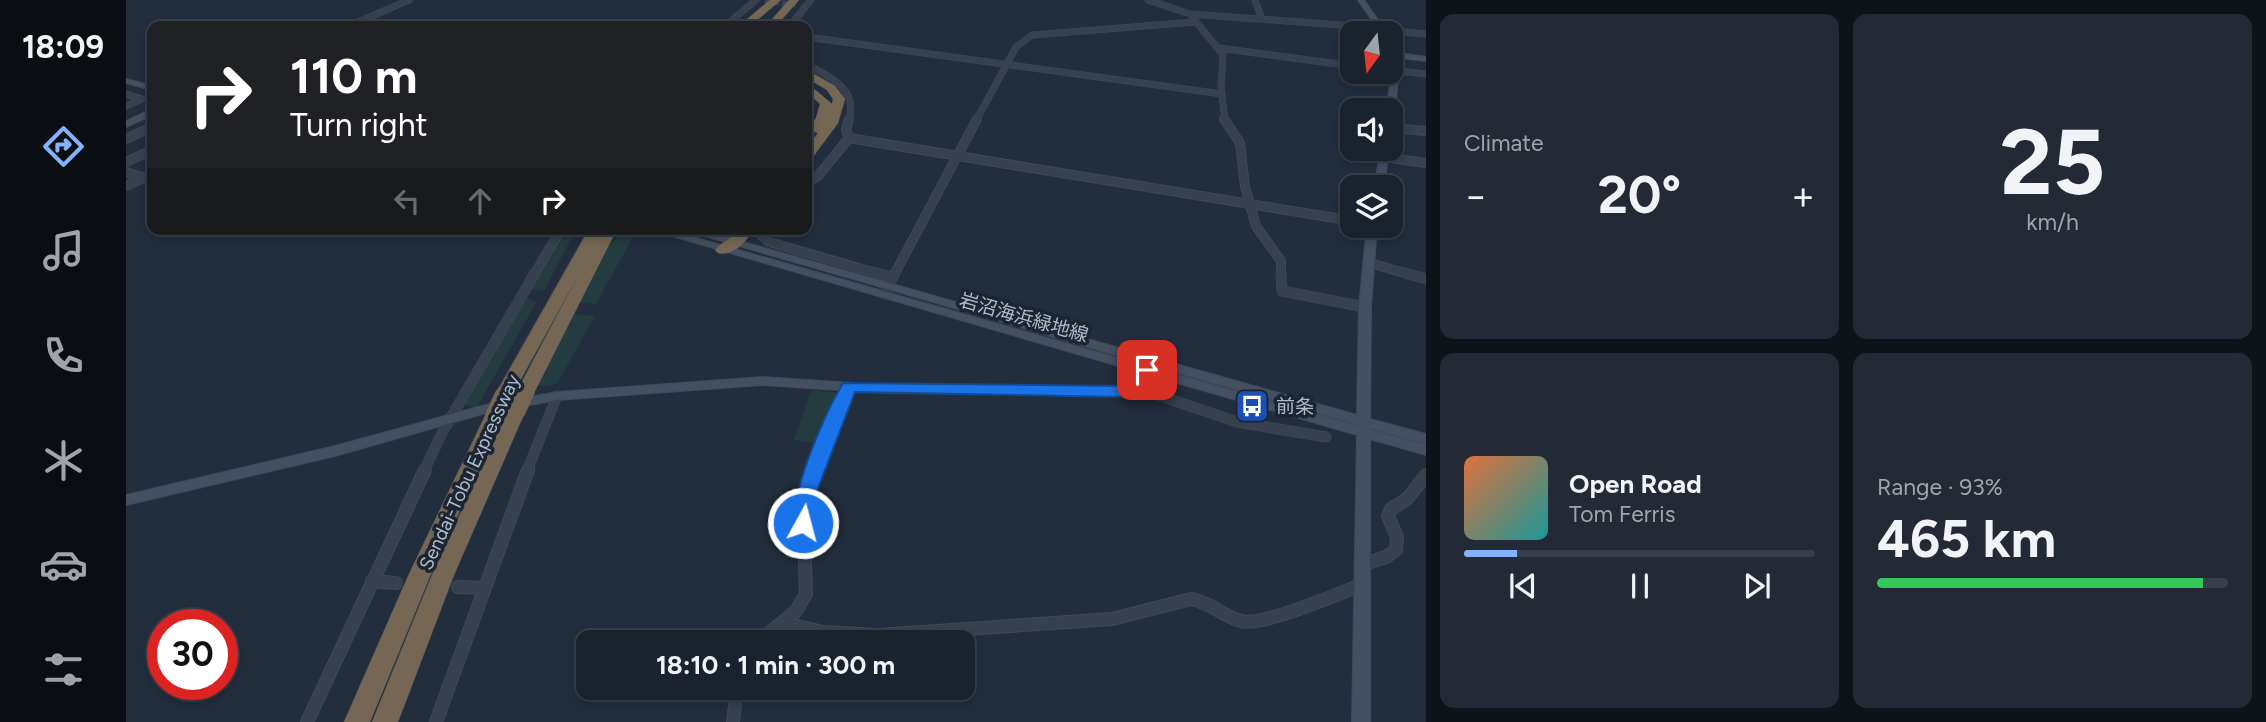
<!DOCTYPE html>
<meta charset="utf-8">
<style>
:root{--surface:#1a222e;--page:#232a36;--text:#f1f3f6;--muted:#9fa4aa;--line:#383f4a;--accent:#83b2fe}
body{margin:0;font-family:Figtree,"Noto Sans JP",sans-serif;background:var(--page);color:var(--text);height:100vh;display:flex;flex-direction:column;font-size:26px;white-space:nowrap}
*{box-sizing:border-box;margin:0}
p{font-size:23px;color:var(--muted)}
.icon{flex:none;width:38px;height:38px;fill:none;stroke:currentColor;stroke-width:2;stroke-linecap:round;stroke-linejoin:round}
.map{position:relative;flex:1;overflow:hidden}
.details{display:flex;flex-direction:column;gap:14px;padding:14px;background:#0e1319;width:840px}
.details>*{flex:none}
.top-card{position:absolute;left:21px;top:21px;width:665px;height:214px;border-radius:14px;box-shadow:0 4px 10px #0003,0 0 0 2px var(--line);background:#202124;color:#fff;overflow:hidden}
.needle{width:46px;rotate:195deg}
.fabs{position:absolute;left:1214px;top:21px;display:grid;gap:14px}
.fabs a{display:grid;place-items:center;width:63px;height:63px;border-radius:14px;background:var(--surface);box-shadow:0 4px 10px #0003,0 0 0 2px var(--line);font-size:35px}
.speed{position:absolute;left:21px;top:609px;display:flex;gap:14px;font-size:35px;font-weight:700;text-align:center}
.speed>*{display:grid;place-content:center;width:91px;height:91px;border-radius:50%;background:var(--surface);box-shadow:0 4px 10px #0003,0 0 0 2px var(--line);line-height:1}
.speed .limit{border:10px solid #d22;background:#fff;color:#111}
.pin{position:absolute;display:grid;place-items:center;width:60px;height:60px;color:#fff;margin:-30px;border-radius:14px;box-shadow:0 4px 10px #0006}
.me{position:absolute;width:77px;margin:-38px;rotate:7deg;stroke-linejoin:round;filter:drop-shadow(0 0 5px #0008)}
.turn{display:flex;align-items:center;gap:24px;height:147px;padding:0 28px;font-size:32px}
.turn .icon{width:91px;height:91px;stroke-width:2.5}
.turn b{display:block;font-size:49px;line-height:60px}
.lanes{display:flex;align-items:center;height:66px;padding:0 28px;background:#0003;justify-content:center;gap:35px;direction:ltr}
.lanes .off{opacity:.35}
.big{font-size:52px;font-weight:700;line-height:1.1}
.details .widget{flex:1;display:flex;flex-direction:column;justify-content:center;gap:10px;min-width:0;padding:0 24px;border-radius:14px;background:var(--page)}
.details .dial{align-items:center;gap:0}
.dial b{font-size:91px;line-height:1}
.song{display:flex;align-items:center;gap:21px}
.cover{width:84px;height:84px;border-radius:10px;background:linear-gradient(135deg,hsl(20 70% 55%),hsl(180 70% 35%))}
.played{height:7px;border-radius:4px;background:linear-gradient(90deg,var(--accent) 15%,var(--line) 15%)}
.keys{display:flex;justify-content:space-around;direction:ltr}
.heat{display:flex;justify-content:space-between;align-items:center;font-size:38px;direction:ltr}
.charge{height:10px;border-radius:5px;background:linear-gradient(90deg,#34c759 93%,var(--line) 0)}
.details .tiles{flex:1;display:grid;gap:14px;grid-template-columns:repeat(2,1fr)}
.trip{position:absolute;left:450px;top:630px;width:399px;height:70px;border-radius:14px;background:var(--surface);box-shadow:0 4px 10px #0003,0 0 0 2px var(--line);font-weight:700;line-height:70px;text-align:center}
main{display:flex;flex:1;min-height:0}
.tabs{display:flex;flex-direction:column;width:126px;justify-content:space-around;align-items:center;background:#0a0e12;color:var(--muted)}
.tabs .icon{width:49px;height:49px}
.tabs .active{color:var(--accent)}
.tabs b{font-size:32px;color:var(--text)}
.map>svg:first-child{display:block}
.green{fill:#243c3f}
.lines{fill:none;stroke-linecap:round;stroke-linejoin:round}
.street-tunnel{stroke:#384353;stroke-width:6;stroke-dasharray:6 2.5;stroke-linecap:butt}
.street-far3-casing{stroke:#3f4957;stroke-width:7}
.street-far2-casing{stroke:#3f4957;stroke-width:10}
.street-far1-casing{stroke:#3f4957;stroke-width:11}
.street-casing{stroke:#3f4957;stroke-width:14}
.secondary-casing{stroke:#3f4957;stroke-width:2}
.highway-casing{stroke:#414b59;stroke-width:1}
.street-far3{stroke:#36404e;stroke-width:6}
.street-far2{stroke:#36404e;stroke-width:8}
.street-far1{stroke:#36404e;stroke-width:10}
.street{stroke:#36404e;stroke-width:12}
.secondary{fill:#444f61;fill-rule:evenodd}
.highway{fill:#756753;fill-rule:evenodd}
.highway-bridge-casing{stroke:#414b59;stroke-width:19;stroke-linecap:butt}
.highway-bridge{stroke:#756753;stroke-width:18}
.route{fill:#1a73e8;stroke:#114b97;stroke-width:2}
.labels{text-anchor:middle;stroke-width:7;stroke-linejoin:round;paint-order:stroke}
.street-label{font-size:19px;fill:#b2bbc9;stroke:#1b2533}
.poi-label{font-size:19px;fill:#b2bbc9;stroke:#1b2533;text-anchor:start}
</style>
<main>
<nav class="tabs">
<b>18:09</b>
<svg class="icon active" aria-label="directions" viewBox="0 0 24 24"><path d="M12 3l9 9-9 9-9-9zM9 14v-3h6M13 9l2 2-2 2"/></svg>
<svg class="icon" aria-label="music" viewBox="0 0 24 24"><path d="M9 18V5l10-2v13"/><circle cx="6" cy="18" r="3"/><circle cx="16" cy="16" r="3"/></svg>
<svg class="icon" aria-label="phone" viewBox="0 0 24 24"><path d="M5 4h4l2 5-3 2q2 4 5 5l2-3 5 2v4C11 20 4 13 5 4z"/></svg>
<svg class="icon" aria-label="climate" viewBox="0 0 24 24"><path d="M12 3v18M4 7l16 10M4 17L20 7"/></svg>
<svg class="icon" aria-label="car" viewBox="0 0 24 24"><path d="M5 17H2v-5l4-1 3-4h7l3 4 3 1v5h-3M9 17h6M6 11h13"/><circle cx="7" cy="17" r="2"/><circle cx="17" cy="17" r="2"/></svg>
<svg class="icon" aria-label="filters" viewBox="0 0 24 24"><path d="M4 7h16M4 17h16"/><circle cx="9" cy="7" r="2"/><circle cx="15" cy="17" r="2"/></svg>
</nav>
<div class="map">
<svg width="1300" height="722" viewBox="0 0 1300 722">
<rect width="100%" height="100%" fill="#222e3e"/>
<path class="green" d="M438,229H450L418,291L404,288Z
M496,232L508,235L470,304L451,302L478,251Z
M402,298L410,303L351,407L339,405L396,300Z
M449,314L469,316L432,382L424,386L411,385Z
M685,390L712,393L690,444L668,440Z"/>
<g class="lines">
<path class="street-tunnel" d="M639,1L672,5"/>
<defs>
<path id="street-far3" d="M1022,0L1064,14L1255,28
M1129,0L1136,19
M1064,14L1097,55L1095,87L1099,121
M223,26L283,0
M599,26L630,0
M664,26L685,0
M1256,30L1300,34
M681,37L1096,94
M1093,48L1227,66
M681,65C705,77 732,89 723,121
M1265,70L1300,74
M0,94L16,99L0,106
M850,121L890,47L906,35L1069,22"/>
<path id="street-far2" d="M1098,119L1114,143L1119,186L1130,226L1155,261V275
M1265,128L1300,131
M723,138L1227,221
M0,139L26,127
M1258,157L1300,163
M0,162L26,150
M0,172L18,178
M681,183L692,176L723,138L720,130L723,119
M0,186L26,174
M635,229L632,232L643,242L757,275
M1241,262L1285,275
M408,275L435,229
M768,275L851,119"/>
<path id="street-far1" d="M751,273L765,277
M1155,273L1156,291L1239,307
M1279,273L1300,279
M758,294L769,273
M1011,388L1111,422L1200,437
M298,471L316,433L409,273
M401,471L431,396
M688,471L723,387"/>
<path id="street" d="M1235,565L1260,557L1270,550L1271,537L1262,516L1265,509L1281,499L1300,475
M246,581L270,583
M332,587L357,588
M658,623L697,632L752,635L986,619L1065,599C1084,602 1097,616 1115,621C1136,627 1211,594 1235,585
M632,642L670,611L680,594L677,504L688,470
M181,722L299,470
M310,722L402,470
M607,722L611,688"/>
<path id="secondary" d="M1232,0H1238L1261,33H1255Z
M1265,41H1268L1274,53L1300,57V61L1274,58L1269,110L1265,112V110H1261L1267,55Z
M0,79L26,86V90L0,83Z
M26,109V115L0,127V121Z
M1255,149H1263L1258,187H1248Z
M1241,226H1251L1245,307L1244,419L1300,434V444L1244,428V430L1300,445V455L1244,439V722H1226L1231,435L1024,375L1015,391L999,395L755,393L637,385L431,400L360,413L209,456L0,505V495L209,446L359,405L431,392L637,377L755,385L999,387L1006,385L1013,372L522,229H539L1016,365L1017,363L554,229H571L1231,415L1233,307ZM1028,366L1231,424V426L1027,368Z"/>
<path id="highway" d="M644,0H655L624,26H613Z
M663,0H673L650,26H640Z
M681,70L709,86L719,99L712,123L686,158L681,159V147L692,133L682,130L690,118L694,104L681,92V83L706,104L707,99L701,90L681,78Z
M463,229H491L409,391L400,397L391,391L454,272L384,399H372L369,395Z
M613,229H628C619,242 609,256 592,253L589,250C596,242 606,238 613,229Z
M390,406L399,412L328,575L272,722H246L306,575L381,412Z
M368,410L377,416L305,574L244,722H218L283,574L359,416Z"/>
</defs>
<use href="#street-far3" class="street-far3-casing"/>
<use href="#street-far2" class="street-far2-casing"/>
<use href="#street-far1" class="street-far1-casing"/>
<use href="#street" class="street-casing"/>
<use href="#secondary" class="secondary-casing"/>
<use href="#highway" class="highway-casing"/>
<use href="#street-far3" class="street-far3"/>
<use href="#street-far2" class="street-far2"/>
<use href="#street-far1" class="street-far1"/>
<use href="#street" class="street"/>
<use href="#secondary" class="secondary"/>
<use href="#highway" class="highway"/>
<defs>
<path id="highway-bridge" d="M390,412L400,391
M368,416L378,395"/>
</defs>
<use href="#highway-bridge" class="highway-bridge-casing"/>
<use href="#highway-bridge" class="highway-bridge"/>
</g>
<path class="route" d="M1021,365L1029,370L1016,392L999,397L729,392L686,504L687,523L677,530L668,523C667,487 698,415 717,383L999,386L1005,384L1015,367Z"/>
<defs>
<symbol id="bus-square" viewBox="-11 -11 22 22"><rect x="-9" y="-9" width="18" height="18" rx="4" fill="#1a4fb4" stroke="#1b2533"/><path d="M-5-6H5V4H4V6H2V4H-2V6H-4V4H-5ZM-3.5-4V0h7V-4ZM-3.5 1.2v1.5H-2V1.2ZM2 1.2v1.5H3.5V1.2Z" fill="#fff"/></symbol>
</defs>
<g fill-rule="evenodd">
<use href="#bus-square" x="1107" y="387" width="38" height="38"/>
</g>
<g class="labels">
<g class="street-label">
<text transform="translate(898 317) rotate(16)" y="7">岩沼海浜緑地線</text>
<text transform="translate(343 472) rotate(-65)" y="7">Sendai-Tobu Expressway</text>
</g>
<g class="poi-label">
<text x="1150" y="413">前条</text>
</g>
</g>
</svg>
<div class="fabs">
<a><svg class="needle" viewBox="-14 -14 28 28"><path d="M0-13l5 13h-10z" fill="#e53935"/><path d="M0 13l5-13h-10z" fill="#9fa4aa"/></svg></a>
<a><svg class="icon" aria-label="sound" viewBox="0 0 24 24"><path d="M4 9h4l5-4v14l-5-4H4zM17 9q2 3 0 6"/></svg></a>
<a><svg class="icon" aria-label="layers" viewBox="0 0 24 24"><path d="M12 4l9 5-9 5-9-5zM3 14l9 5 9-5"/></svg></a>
</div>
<div class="speed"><div class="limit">30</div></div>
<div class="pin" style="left:1021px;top:370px;background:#d93025"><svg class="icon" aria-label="arrive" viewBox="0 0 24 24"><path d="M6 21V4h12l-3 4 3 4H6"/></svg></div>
<svg class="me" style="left:677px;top:523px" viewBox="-20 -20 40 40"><circle r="17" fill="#1a73e8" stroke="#fff" stroke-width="3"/><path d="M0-11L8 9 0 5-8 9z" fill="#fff"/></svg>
<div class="trip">18:10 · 1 min · 300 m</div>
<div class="top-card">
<div class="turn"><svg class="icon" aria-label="right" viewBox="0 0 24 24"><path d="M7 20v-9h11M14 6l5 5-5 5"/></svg><div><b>110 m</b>Turn right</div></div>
<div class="lanes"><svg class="icon off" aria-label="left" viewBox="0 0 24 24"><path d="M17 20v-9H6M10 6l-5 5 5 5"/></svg><svg class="icon off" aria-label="ahead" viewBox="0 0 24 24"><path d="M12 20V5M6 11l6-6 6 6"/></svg><svg class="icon" aria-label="right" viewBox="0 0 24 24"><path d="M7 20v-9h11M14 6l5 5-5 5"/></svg></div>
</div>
</div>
<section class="details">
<div class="tiles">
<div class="widget"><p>Climate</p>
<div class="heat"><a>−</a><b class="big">20°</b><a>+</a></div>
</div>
<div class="widget dial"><b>25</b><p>km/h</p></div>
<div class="widget">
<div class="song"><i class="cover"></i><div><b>Open Road</b><p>Tom Ferris</p></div></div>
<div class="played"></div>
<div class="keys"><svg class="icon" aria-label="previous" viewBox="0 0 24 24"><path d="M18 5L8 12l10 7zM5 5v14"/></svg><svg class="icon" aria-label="pause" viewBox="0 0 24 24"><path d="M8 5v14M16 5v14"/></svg><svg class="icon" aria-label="next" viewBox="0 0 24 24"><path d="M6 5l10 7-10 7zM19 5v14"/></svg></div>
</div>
<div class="widget"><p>Range · 93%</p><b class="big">465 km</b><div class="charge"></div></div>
</div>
</section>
</main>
